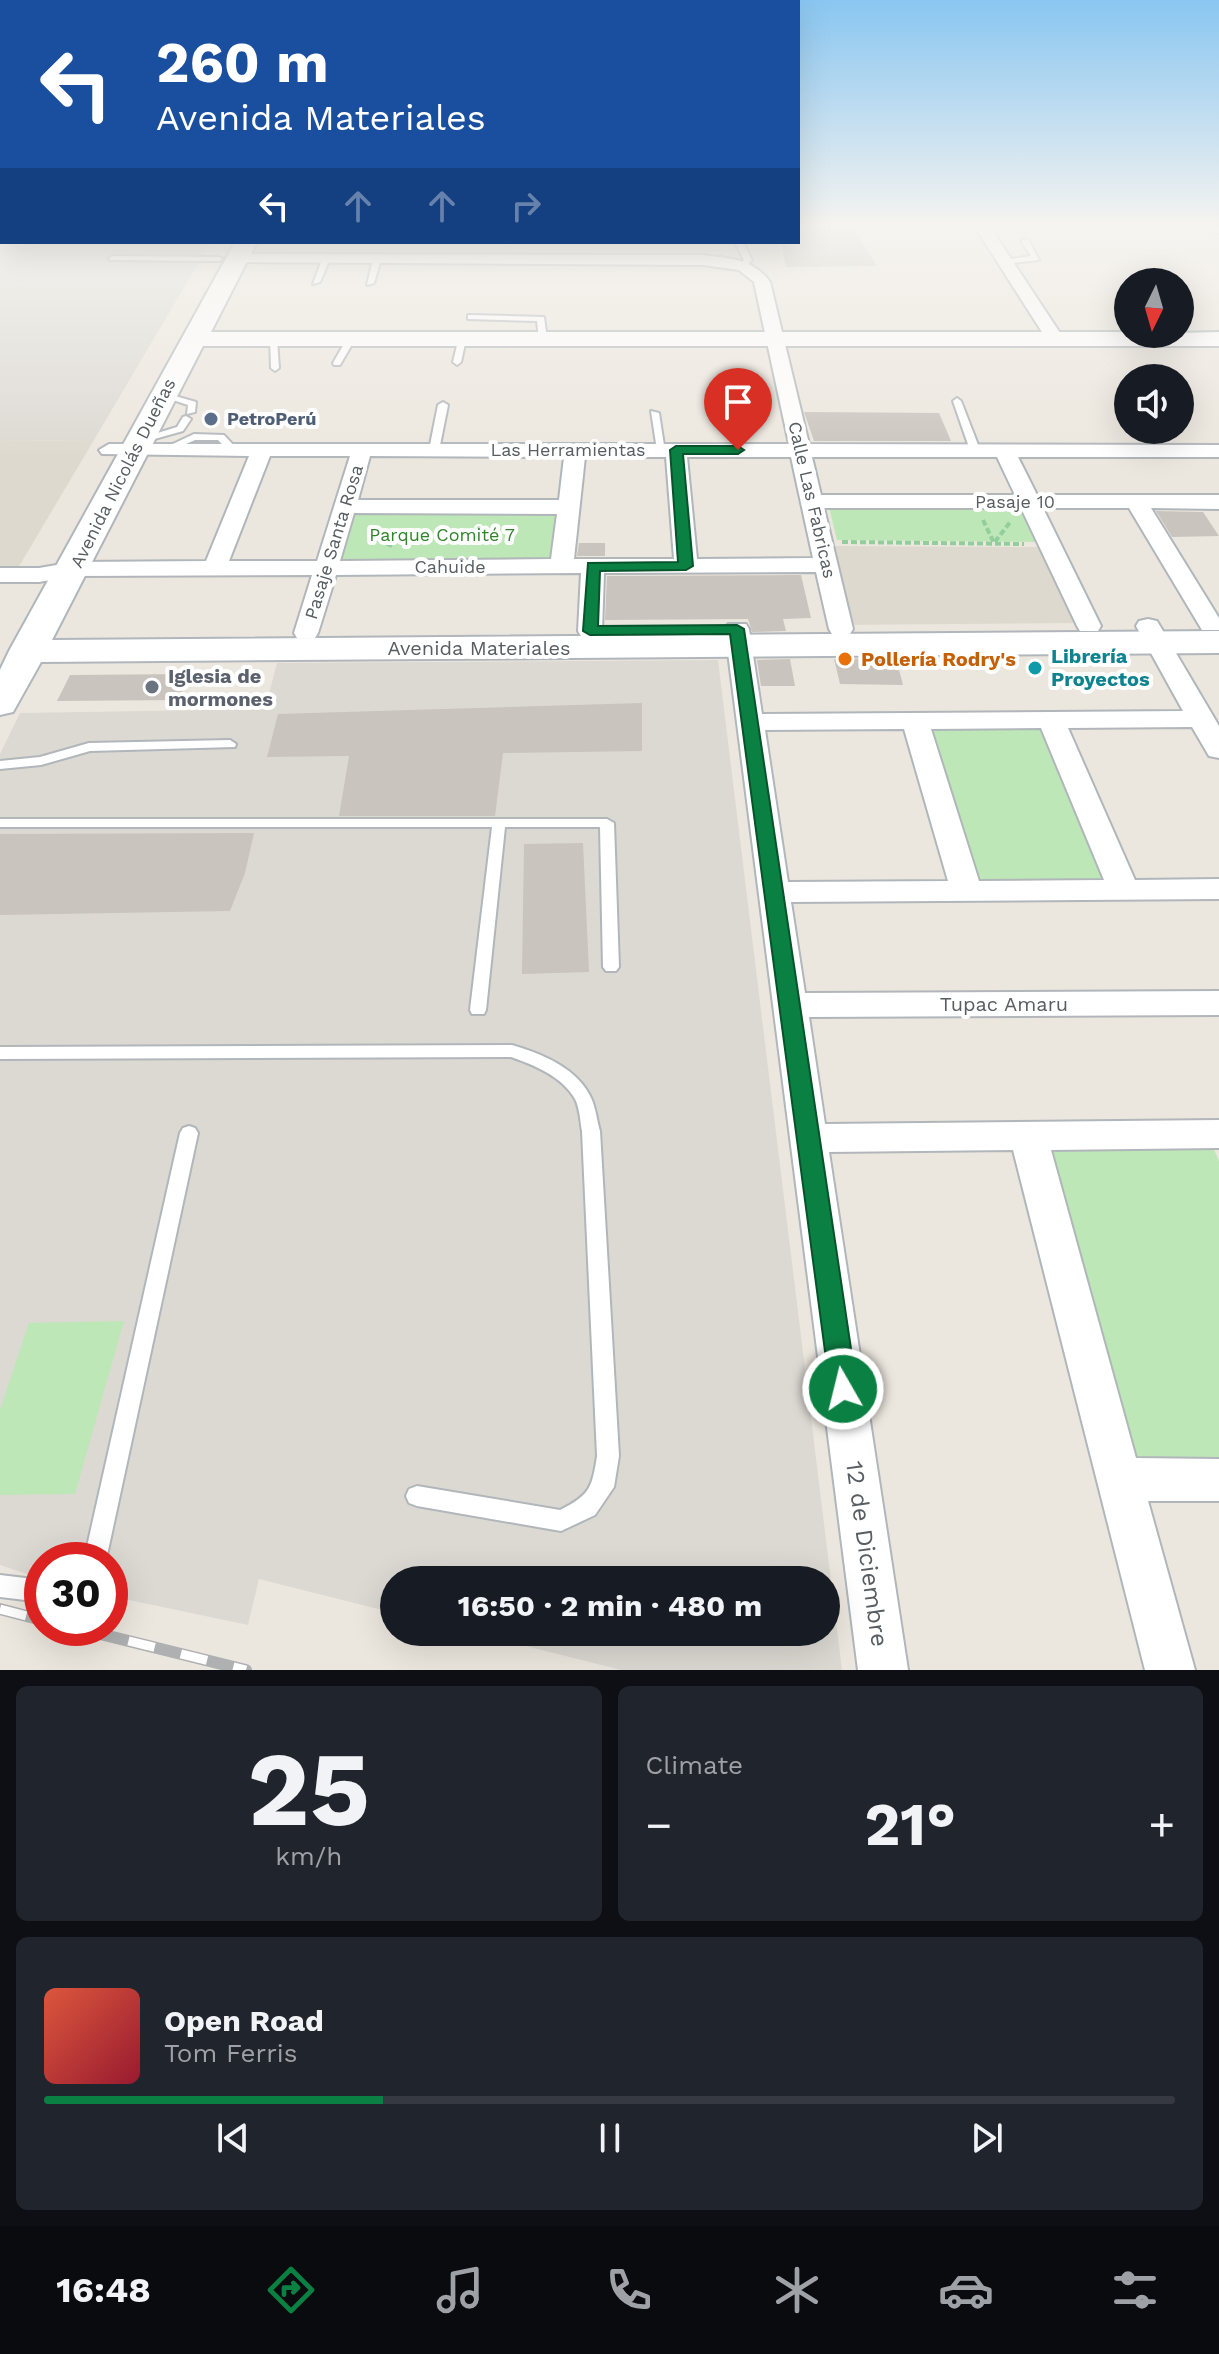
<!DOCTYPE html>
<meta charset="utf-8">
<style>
:root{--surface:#171b24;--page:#20242c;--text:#f1f3f6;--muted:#9ea1a6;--line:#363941;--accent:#0b8043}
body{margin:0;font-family:"Work Sans",sans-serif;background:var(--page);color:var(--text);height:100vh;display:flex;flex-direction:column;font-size:30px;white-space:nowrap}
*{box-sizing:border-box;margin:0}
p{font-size:26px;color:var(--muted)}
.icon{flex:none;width:44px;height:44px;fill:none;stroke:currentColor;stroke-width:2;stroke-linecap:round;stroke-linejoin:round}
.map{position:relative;height:1670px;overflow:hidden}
.details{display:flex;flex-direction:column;gap:16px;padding:16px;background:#0d0f14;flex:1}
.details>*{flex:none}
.guide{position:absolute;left:0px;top:0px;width:800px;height:244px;box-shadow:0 8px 32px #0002;background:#1a4fa0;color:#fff;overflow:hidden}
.needle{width:52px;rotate:185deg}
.buttons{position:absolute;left:1114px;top:268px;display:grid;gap:16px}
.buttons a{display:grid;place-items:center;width:80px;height:80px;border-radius:50%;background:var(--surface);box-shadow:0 8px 32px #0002;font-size:40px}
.speed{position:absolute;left:24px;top:1542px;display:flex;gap:16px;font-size:40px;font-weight:700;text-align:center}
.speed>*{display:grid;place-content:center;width:104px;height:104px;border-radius:50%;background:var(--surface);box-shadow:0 8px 32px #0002;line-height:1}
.speed .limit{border:12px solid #d22;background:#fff;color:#111}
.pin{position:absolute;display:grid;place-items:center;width:68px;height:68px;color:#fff;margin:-82px -34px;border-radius:50% 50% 50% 0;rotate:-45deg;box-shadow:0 0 8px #0007}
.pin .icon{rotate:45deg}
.me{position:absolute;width:88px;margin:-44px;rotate:352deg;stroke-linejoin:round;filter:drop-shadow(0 0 6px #0008)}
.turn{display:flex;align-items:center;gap:28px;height:168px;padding:0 24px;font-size:36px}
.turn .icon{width:104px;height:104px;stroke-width:2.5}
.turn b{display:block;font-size:56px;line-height:68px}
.lanes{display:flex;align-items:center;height:76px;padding:0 24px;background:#0003;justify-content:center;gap:40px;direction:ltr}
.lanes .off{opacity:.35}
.big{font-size:60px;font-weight:700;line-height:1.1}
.details .card{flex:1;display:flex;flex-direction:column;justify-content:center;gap:12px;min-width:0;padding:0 28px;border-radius:12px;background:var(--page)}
.details .dial{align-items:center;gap:0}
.dial b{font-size:104px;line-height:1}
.song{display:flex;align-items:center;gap:24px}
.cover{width:96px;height:96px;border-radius:12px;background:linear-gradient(135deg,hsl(10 70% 55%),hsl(350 70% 35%))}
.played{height:8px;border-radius:4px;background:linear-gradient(90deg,var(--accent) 30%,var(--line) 30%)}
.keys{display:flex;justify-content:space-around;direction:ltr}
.heat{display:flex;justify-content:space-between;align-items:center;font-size:44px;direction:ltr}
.details .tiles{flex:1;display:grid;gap:16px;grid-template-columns:1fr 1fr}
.card:last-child{grid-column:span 2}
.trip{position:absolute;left:380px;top:1566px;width:460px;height:80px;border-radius:40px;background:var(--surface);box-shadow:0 8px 32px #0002;font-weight:700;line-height:80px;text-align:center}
.menu{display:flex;height:128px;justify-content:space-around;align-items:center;background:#090b0e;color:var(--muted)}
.menu .icon{width:56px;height:56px}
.menu .active{color:var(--accent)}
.menu b{font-size:36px;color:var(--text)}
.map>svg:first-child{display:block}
.industrial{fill:#dcd9d3}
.education{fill:#ded9cf}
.green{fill:#bde7b7}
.building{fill:#c9c4bd}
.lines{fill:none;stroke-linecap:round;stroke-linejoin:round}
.lane-casing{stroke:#b1b6bb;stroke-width:4}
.street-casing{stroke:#b1b6bb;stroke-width:4}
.secondary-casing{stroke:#b0b6bb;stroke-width:4}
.path{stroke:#92ce9c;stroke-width:4;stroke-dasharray:6 3;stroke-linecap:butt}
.lane{fill:#fff;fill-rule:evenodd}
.street{fill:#fff;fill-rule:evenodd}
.secondary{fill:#fff;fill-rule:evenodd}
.rail-casing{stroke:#afb0b1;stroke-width:12}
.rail{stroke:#fff;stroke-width:9;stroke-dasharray:27;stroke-linecap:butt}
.route{fill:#0b8043;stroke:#07532c;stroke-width:2}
.service-dot{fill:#5c6f8a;stroke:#fff;stroke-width:3}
.food-dot{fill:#e8710a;stroke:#fff;stroke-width:3}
.culture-dot{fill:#0f9aa8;stroke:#fff;stroke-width:3}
.worship-dot{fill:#6b7280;stroke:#fff;stroke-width:3}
.labels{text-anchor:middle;stroke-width:8;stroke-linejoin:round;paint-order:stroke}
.far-service-label{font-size:18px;font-weight:bold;fill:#4e5e75;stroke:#fff;text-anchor:start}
.far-street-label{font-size:18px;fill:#575d61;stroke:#fff}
.far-park-label{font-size:18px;fill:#33832d;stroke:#fff}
.street-label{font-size:20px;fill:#575d61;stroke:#fff}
.culture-label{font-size:20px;font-weight:bold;fill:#0d838f;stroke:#fff;text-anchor:start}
.food-label{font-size:20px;font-weight:bold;fill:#c56008;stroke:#fff;text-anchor:start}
.worship-label{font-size:20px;font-weight:bold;fill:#5b616d;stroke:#fff;text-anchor:start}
.near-street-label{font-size:24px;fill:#575d61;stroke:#fff}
</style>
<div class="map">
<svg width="1219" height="1670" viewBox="0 0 1219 1670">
<rect width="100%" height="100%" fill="#ece7de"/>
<path class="industrial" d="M0,227L2,242H211L94,440L0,441Z
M718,660L842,1670H621L470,1632H826V1580H394V1613L259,1579L248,1625L110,1596V1560H42V1579L0,1565V754L20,713L265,709L277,663Z"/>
<path class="education" d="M94,440L18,568H0V441Z
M819,546L1044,547L1079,623L836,625Z"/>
<path class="green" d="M828,503L1024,505L1041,542L837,540Z
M341,507L558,509L555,561L325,562Z
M921,724H1046L1118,886L969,887Z
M1210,1140L1219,1161V1474L1126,1475L1036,1143Z
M124,1321L75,1494L0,1495V1410L29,1323Z"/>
<path class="building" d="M798,227H853L877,266L786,267L781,242H798Z
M804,412L939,413L951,441H814Z
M1156,511L1203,512L1219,536L1172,537Z
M579,543H605V556H577Z
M801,575L811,618L783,619L786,631L752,632L748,619L605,620L607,576Z
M896,658L903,685L840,684L834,659Z
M790,659L795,686H761L757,660Z
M189,674L179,700L57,701L70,675Z
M642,703V751L503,753L495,816H339L349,756L267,757L278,714Z
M254,833L245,873L230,911L0,915V834Z
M583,843L589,972L522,974L524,844Z"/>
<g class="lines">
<defs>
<path id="lane" d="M1025,239L1029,241L1039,260L1002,264L1001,262L1005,260L1031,256L1021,241Z
M735,242H743L752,260L744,269L737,267L744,260Z
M113,256L219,257L223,259L219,261L110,260L109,258Z
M323,257L330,259L320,282L313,284Z
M377,257L381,259L374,283L367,285L373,259Z
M471,315L544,317L547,339L543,341L539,339L537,321L468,319V315Z
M270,337L277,339L279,368L275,371L271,368Z
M348,337L355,339L340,365H334L333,363Z
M459,337L466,339L461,362L457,365L453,362Z
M161,392L196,402L195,412L187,414L188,405L161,396Z
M957,398L961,401L980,450L978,452L970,450L953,401Z
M443,402L448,405L439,450L434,453L429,450L438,405Z
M651,411L659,413L665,452L657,450Z
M186,416L191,419L183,431L140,443L135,440L177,427L183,417Z
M194,434L224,435L238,450L230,452L218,440H195L168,452L160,450Z
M230,740L236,744L235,747L90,751L41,765L0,769V761L40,757L89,743Z
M0,819H607L614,823L619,967L616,971H606L603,967L600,827H505L486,1010L484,1014H472L470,1010L492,827H0Z
M512,1045C543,1054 579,1069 592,1100C596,1110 597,1121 600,1131L619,1456L614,1487L595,1515L561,1531L417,1506L409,1503L406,1496L409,1489L417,1486L560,1510C590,1495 592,1488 597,1456L582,1131C580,1121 580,1109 575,1099C563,1077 534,1065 511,1057L0,1059V1047Z
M189,1126L195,1128L198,1133L106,1560H84L180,1133L183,1128Z
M0,1575L42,1580V1602L0,1597Z"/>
<path id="street" d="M975,227H990L1064,339L1061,343H1049Z
M1211,227H1219V233L1214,232Z
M237,254L703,255C729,258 754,259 770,282L809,444L1219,445V457H1018L1037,495H1219V509L1151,508L1219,618V630H1202L1129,508H1043L1101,626L1098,631H1080L1077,626L1021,508H824L853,629L850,634H832L829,629L816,572L604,573L602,631L599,636H581L578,631L581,573L336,575L318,633L315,638H297L294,633L312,575L74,576L39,582H0V568H39L74,562L206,561L249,456L102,454L99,450L109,444H789L754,282L739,270L703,265L231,262L229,259ZM270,456H350L317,561H229ZM370,456L564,457L559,500H358ZM585,457H666L674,559H574ZM687,457H791L813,558L697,559ZM812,457H997L1015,495H821ZM354,513L557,514L551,559L340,561Z
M1148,619L1157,621L1160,626L1219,726V758L1209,756L1192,727L1068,728L1135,880L1219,879V899L791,902L805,993L1219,991V1015L809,1017L825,1124L1219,1120V1148L1051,1150L1136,1458L1219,1459V1501H1148L1195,1670H1145L1013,1150L829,1152L908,1670H858L725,629L728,624H746L749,629L762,714L1183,711L1136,626L1139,621ZM1041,728L1104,880L979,881L931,729ZM904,729L948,881L788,882L765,730Z"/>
<path id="secondary" d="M235,242H257L211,332H1128V334L1219,332V346H203L52,640L1219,631V653L41,662L13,712L0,715V670L9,651Z"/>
</defs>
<use href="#lane" class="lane-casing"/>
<use href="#street" class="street-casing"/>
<use href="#secondary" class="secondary-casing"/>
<path class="path" d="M983,520L994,543L1011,521
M842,542L1024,544
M392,546L368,536L409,533"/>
<use href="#lane" class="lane"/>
<use href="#street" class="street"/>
<use href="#secondary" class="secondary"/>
<defs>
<path id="rail" d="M0,1609L42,1620
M76,1628L246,1670"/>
</defs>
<use href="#rail" class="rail-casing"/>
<use href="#rail" class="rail"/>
</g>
<linearGradient id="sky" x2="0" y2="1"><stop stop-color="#89c6f1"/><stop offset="0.49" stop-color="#f6f4f0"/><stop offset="1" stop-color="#f6f4f0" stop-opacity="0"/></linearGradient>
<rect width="1219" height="461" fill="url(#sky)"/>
<path class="route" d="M676,446H738L744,450L738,454H683L693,566L686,570L600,571L598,626L737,625L744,629L857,1389L853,1397L843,1400L834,1397L830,1389L730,634L590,635L583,631L588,563L678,562L670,450Z"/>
<circle class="service-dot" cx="211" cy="419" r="8"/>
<circle class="food-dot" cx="845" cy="659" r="8"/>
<circle class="culture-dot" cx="1035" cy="668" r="8"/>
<circle class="worship-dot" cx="152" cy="687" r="8"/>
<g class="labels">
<g class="far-service-label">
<text x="227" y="425">PetroPerú</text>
</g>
<g class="far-street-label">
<text x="568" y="456">Las Herramientas</text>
<text transform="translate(123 473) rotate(-63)" y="6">Avenida Nicolás Dueñas</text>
<text transform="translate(812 500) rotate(77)" y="6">Calle Las Fabricas</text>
<text x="1015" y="508">Pasaje 10</text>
<text transform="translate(334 542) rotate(-73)" y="6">Pasaje Santa Rosa</text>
<text x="450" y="573">Cahuide</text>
</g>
<g class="far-park-label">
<text x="442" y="541">Parque Comité 7</text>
</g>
<g class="street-label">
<text x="479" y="655">Avenida Materiales</text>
<text x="1004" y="1011">Tupac Amaru</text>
</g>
<g class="culture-label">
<text x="1051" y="663">Librería<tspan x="1051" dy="23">Proyectos</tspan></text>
</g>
<g class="food-label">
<text x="861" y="666">Pollería Rodry's</text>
</g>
<g class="worship-label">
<text x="168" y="683">Iglesia de<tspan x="168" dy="23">mormones</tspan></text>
</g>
<g class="near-street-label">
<text transform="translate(867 1554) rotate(82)" y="8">12 de Diciembre</text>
</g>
</g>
</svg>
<div class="buttons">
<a><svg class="needle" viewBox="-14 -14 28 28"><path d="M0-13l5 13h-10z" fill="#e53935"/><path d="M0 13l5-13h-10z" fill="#9ea1a6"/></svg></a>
<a><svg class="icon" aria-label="sound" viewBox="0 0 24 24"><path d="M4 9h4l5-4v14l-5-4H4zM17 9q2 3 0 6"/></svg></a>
</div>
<div class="speed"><div class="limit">30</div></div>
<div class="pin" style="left:738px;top:450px;background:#d93025"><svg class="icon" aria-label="arrive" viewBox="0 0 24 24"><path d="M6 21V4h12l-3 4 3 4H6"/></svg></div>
<svg class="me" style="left:843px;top:1389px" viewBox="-20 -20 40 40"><circle r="17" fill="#0b8043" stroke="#fff" stroke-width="3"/><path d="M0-11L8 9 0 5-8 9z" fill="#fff"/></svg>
<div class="trip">16:50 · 2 min · 480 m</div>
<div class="guide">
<div class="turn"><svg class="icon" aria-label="left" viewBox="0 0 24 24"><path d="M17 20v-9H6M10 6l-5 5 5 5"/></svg><div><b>260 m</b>Avenida Materiales</div></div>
<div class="lanes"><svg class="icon" aria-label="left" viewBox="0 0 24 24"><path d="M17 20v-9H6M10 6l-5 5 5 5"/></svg><svg class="icon off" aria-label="ahead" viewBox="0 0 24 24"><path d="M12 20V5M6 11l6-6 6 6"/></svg><svg class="icon off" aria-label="ahead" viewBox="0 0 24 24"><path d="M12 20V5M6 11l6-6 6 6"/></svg><svg class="icon off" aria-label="right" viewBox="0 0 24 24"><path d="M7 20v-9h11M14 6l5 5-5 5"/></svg></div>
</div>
</div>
<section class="details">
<div class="tiles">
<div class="card dial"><b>25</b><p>km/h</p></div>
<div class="card"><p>Climate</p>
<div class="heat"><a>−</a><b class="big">21°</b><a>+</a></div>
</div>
<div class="card">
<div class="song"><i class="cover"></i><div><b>Open Road</b><p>Tom Ferris</p></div></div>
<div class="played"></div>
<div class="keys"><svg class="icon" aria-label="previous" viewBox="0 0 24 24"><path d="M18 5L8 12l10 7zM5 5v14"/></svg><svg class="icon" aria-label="pause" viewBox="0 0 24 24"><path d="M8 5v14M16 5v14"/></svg><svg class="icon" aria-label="next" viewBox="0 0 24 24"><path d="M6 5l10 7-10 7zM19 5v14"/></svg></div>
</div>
</div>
</section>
<nav class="menu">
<b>16:48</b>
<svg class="icon active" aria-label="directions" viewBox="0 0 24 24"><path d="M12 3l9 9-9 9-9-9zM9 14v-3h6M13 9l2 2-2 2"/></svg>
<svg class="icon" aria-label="music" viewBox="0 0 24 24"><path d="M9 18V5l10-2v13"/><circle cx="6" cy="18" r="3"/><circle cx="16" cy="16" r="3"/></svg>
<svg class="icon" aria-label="phone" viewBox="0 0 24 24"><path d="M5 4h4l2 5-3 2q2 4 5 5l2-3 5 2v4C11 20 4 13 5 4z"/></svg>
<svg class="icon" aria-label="climate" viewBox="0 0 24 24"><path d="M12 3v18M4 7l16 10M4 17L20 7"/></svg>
<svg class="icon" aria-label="car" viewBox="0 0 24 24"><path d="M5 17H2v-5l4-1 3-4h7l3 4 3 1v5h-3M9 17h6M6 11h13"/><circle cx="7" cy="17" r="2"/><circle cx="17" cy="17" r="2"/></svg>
<svg class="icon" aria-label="filters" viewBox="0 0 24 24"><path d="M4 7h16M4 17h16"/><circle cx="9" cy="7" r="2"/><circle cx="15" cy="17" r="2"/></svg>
</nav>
